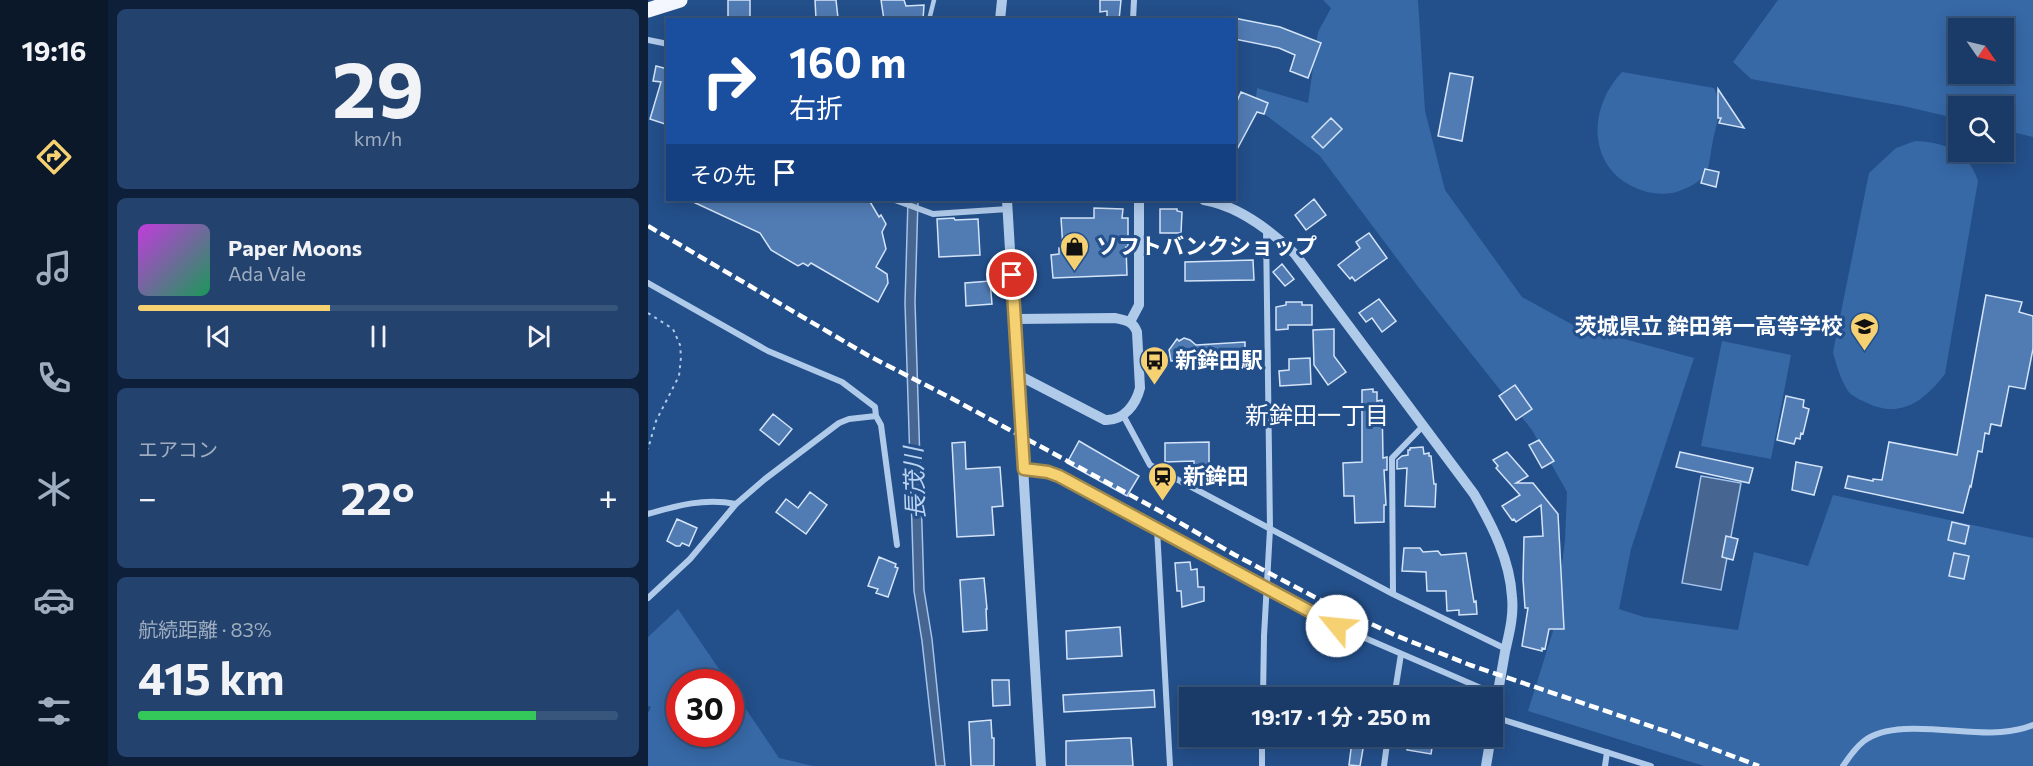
<!DOCTYPE html>
<html lang="ja">
<meta charset="utf-8">
<style>
:root{--surface:#1a3b68;--page:#23426e;--text:#f1f3f6;--muted:#9fadc0;--line:#38557c;--accent:#f6d172}
body{margin:0;font-family:Commissioner,"Noto Sans JP",sans-serif;background:var(--page);color:var(--text);height:100vh;display:flex;flex-direction:column;font-size:22px;white-space:nowrap}
*{box-sizing:border-box;margin:0}
p{font-size:20px;color:var(--muted)}
.icon{flex:none;width:33px;height:33px;fill:none;stroke:currentColor;stroke-width:2;stroke-linecap:round;stroke-linejoin:round}
.map{position:relative;flex:1;overflow:hidden}
.details{display:flex;flex-direction:column;gap:9px;padding:9px;background:#0e2039;width:540px}
.details>*{flex:none}
.hud{position:absolute;left:18px;top:18px;width:570px;height:183px;border-radius:0px;box-shadow:0 3px 15px #0003,0 0 0 2px var(--line);background:#1a4fa0;color:#fff;overflow:hidden}
.needle{width:39px;rotate:124deg}
.buttons{position:absolute;left:1300px;top:18px;display:grid;gap:12px}
.buttons a{display:grid;place-items:center;width:66px;height:66px;border-radius:0px;background:var(--surface);box-shadow:0 3px 15px #0003,0 0 0 2px var(--line);font-size:30px}
.speed{position:absolute;left:18px;top:669px;display:flex;gap:12px;font-size:30px;font-weight:700;text-align:center}
.speed>*{display:grid;place-content:center;width:78px;height:78px;border-radius:50%;background:var(--surface);box-shadow:0 3px 15px #0003,0 0 0 2px var(--line);line-height:1}
.speed .limit{border:9px solid #d22;background:#fff;color:#111}
.pin{position:absolute;display:grid;place-items:center;width:51px;height:51px;color:#fff;margin:-26px;border:3px solid #fff;border-radius:50%;box-shadow:0 2px 6px #0007}
.me{position:absolute;width:66px;margin:-33px;rotate:298deg;stroke-linejoin:round;filter:drop-shadow(0 0 4px #0008)}
.turn{display:flex;align-items:center;gap:21px;height:126px;padding:0 24px;font-size:27px}
.turn .icon{width:78px;height:78px;stroke-width:2.5}
.turn b{display:block;font-size:42px;line-height:51px}
.then{display:flex;align-items:center;height:57px;padding:0 24px;background:#0003;gap:12px;font-size:22px}
.big{font-size:45px;font-weight:700;line-height:1.1}
.details .tile{flex:1;display:flex;flex-direction:column;justify-content:center;gap:9px;min-width:0;padding:0 21px;border-radius:9px;background:var(--page)}
.details .dial{align-items:center;gap:0}
.dial b{font-size:78px;line-height:1}
.song{display:flex;align-items:center;gap:18px}
.cover{width:72px;height:72px;border-radius:9px;background:linear-gradient(135deg,hsl(290 70% 55%),hsl(150 70% 35%))}
.played{height:6px;border-radius:3px;background:linear-gradient(90deg,var(--accent) 40%,var(--line) 40%)}
.keys{display:flex;justify-content:space-around;direction:ltr}
.heat{display:flex;justify-content:space-between;align-items:center;font-size:33px;direction:ltr}
.charge{height:9px;border-radius:4px;background:linear-gradient(90deg,#34c759 83%,var(--line) 0)}
.trip{position:absolute;left:531px;top:687px;width:324px;height:60px;border-radius:0px;background:var(--surface);box-shadow:0 3px 15px #0003,0 0 0 2px var(--line);font-weight:700;line-height:60px;text-align:center}
main{display:flex;flex:1;min-height:0}
.tabs{display:flex;flex-direction:column;width:108px;justify-content:space-around;align-items:center;background:#0a182a;color:var(--muted)}
.tabs .icon{width:42px;height:42px}
.tabs .selected{color:var(--accent)}
.tabs b{font-size:27px;color:var(--text)}
.map>svg:first-child{display:block}
.green{fill:#3769a7;fill-rule:evenodd}
.water{fill:#466590;stroke:#a4c4eb;stroke-width:1.5}
.building{fill:#507bb3;stroke:#d4e4f8;stroke-width:1.5}
.lines{fill:none;stroke-linecap:round;stroke-linejoin:round}
.path{stroke:#b0caea;stroke-width:2;stroke-dasharray:3 4.5;stroke-linecap:butt}
.service{stroke:#b0caea;stroke-width:4.5}
.minor{stroke:#b0caea;stroke-width:6}
.tertiary{stroke:#b0caea;stroke-width:10}
.primary{stroke:#f4f8fe;stroke-width:15}
.rail{stroke:#fff;stroke-width:4.5;stroke-dasharray:10 4.5;stroke-linecap:butt}
.route-casing{stroke:#a0884a;stroke-width:15}
.route{stroke:#f6d172;stroke-width:10}
.labels{text-anchor:middle;stroke-width:6;stroke-linejoin:round;paint-order:stroke}
.poi-label{font-size:22px;font-weight:bold;fill:#fff;stroke:#234f8a;text-anchor:start}
.neighbourhood-label{font-size:24px;fill:#fff;stroke:#234f8a}
.water-label{font-size:24px;font-style:italic;fill:#bbd4f2;stroke:#234f8a}
</style>
<main>
<nav class="tabs">
<b>19:16</b>
<svg class="icon selected" aria-label="directions" viewBox="0 0 24 24"><path d="M12 3l9 9-9 9-9-9zM9 14v-3h6M13 9l2 2-2 2"/></svg>
<svg class="icon" aria-label="music" viewBox="0 0 24 24"><path d="M9 18V5l10-2v13"/><circle cx="6" cy="18" r="3"/><circle cx="16" cy="16" r="3"/></svg>
<svg class="icon" aria-label="phone" viewBox="0 0 24 24"><path d="M5 4h4l2 5-3 2q2 4 5 5l2-3 5 2v4C11 20 4 13 5 4z"/></svg>
<svg class="icon" aria-label="climate" viewBox="0 0 24 24"><path d="M12 3v18M4 7l16 10M4 17L20 7"/></svg>
<svg class="icon" aria-label="car" viewBox="0 0 24 24"><path d="M5 17H2v-5l4-1 3-4h7l3 4 3 1v5h-3M9 17h6M6 11h13"/><circle cx="7" cy="17" r="2"/><circle cx="17" cy="17" r="2"/></svg>
<svg class="icon" aria-label="filters" viewBox="0 0 24 24"><path d="M4 7h16M4 17h16"/><circle cx="9" cy="7" r="2"/><circle cx="15" cy="17" r="2"/></svg>
</nav>
<section class="details">
<div class="tile dial"><b>29</b><p>km/h</p></div>
<div class="tile">
<div class="song"><i class="cover"></i><div><b>Paper Moons</b><p>Ada Vale</p></div></div>
<div class="played"></div>
<div class="keys"><svg class="icon" aria-label="previous" viewBox="0 0 24 24"><path d="M18 5L8 12l10 7zM5 5v14"/></svg><svg class="icon" aria-label="pause" viewBox="0 0 24 24"><path d="M8 5v14M16 5v14"/></svg><svg class="icon" aria-label="next" viewBox="0 0 24 24"><path d="M6 5l10 7-10 7zM19 5v14"/></svg></div>
</div>
<div class="tile"><p>エアコン</p>
<div class="heat"><a>−</a><b class="big">22°</b><a>+</a></div>
</div>
<div class="tile"><p>航続距離 · 83%</p><b class="big">415 km</b><div class="charge"></div></div>
</section>
<div class="map">
<svg width="1385" height="766" viewBox="0 0 1385 766">
<rect width="100%" height="100%" fill="#234f8a"/>
<path class="green" d="M675,0H770L777,111L797,190L874,297L925,325L1046,358L983,549L971,609L996,617L1090,630L1106,552L1160,566L1185,495L1385,538V766H1056L880,711L905,631L917,541L919,492L884,430L771,288L672,156L607,107L609,88L660,103L670,32L683,8Z
M1130,0H1385V137L1356,130V106H1311V119L1255,106L1103,79L1085,62ZM1311,28H1356V74H1311Z
M974,72L1066,88C1068,93 1072,99 1072,105C1071,118 1066,133 1064,146C1062,154 1062,166 1058,173C1054,180 1044,186 1036,189C1024,195 1009,195 996,191C940,174 937,111 974,72Z
M1267,141C1296,142 1321,151 1330,181L1297,374C1276,401 1252,420 1217,402C1213,400 1208,398 1204,395C1195,388 1188,364 1185,352L1221,173L1248,148Z
M1074,341L1143,355L1123,459L1053,446Z
M30,609L80,682H32V734H82L83,687L131,758L165,766H0V713L3,707L0,706V637Z"/>
<path class="water" d="M260,200H270L267,302L276,590L284,639L297,766H288L274,641L266,591L257,303Z
M1053,476L1093,483L1073,590L1034,583Z"/>
<path class="building" d="M80,0H102V20H80Z
M167,0H188L190,18L168,19Z
M233,0H256L258,6L276,5L275,20H236Z
M452,0H473L471,20H459V11L452,12Z
M586,18L632,27L673,43L660,78L642,71L647,55L631,48L586,39Z
M8,66L20,69V125L2,119L13,82L5,81Z
M802,73L825,77L814,141L790,136Z
M1070,89L1096,128L1071,123L1073,118H1070Z
M593,92L620,103L616,114L609,112L586,155V108Z
M683,118L694,129L675,148L664,137Z
M1057,169L1071,172L1068,187L1053,183Z
M666,199L678,215L658,230L647,215Z
M41,200H221L231,217L233,215L238,224L234,232L238,249L228,267L239,274L240,283L230,302L163,263L160,266L155,263L150,266L123,250L112,233Z
M446,208L475,209L474,218H480V247H478L479,275L405,278L403,255L411,254V248H415L413,218H446Z
M512,209H529V211L534,212L533,233H512Z
M306,218L307,220L330,219L332,255L291,257L289,219Z
M721,233L739,258L707,281L704,277L702,279L690,265L712,248L708,242Z
M605,260L606,280L537,281V262Z
M634,264L646,279L637,286L625,272Z
M342,281L344,304L318,306L317,283Z
M1338,295L1374,302L1371,312L1385,316V349L1377,389L1361,386L1353,426L1343,424L1341,434L1337,433L1334,452L1330,451L1323,487L1322,486L1315,513L1197,488L1200,476L1225,481V479L1234,480L1241,442L1309,455Z
M731,299L748,321L734,332L724,318L718,322L711,313Z
M638,302H654V305H664V325H640V329L628,330V307L638,305Z
M686,329V356L698,372L680,385L666,365L665,330Z
M536,338L542,340L548,345L597,342V359L523,361L521,350L529,339L531,341Z
M662,358L663,384L632,386L631,371L641,370V359Z
M867,385L884,409L868,420L851,396Z
M725,389V392H729V401L734,400L735,458L739,457V470H736L738,505H736V522L707,523L706,496H696L695,463L714,462V390Z
M1138,396L1156,400L1155,407L1161,409L1155,434L1153,433L1152,439L1148,438L1146,444L1129,440Z
M125,414L144,429L131,445L112,430Z
M891,440L906,461L894,468L881,445Z
M431,441L491,476L479,496L419,463Z
M317,442L318,469L352,467L355,506L344,507L346,535L309,537L304,443Z
M561,442V482L547,483L546,461L517,462V443Z
M775,447L776,454L781,453V456H783L786,484H788L787,507L757,506L759,468L749,469V460L754,456L760,455V450H762V448Z
M859,452L880,476L868,483H885L910,514L916,629H901L897,649L894,648V651L874,646L880,608H877L875,579L876,537L895,536L893,505L868,522L866,519L864,520L854,506L872,495L848,468L850,466L845,460Z
M1032,452L1105,468L1101,483L1028,467Z
M1148,462L1174,467L1166,495L1144,490Z
M162,492L179,505L158,534L128,512L138,499L150,508Z
M29,519L49,528L41,546L34,543L32,546H28L19,541Z
M1304,522L1321,526L1317,544L1300,540Z
M1078,536L1090,539L1085,560L1074,557Z
M756,548H772L775,552L790,551L793,555L818,553L826,602L828,601L829,614L811,615V610L799,611L798,591H779L778,572L754,571Z
M1306,553L1321,556L1316,579L1301,576Z
M231,557L248,564L247,567L250,568L240,597L228,593L230,589L220,586Z
M542,562L543,570L549,569L550,587H556V601L534,607L533,591H529L527,563Z
M336,578L339,609H338L339,630L315,632L312,580Z
M472,627L474,656L419,659L418,631Z
M344,680H361L362,705L345,706Z
M506,690L507,707L416,712L415,695Z
M343,720L344,738H346V766H323L321,722Z
M761,736H786L783,754L759,750Z
M476,738H483L485,766H418V741Z
M704,741L716,743L712,766L701,765Z"/>
<g class="lines">
<path class="path" d="M0,313L25,329L32,345L33,357L31,376L8,421L0,449"/>
<path class="service" d="M281,20L286,0"/>
<path class="minor" d="M485,20L486,0
M0,40L20,44
M247,200L285,214L360,209
M0,283L120,351L194,382L227,407L228,416
M475,415L502,465L745,594L858,649
M376,469L391,470L411,476L689,626L849,695
M0,514C30,505 57,498 88,504
M509,529L522,766
M745,594L744,458L775,426
M0,598L42,559L88,504L117,479L191,423L201,419L228,416L233,425L249,545
M615,698L616,636L622,529L618,229
M746,698L753,654
M846,717L1003,766
M614,766V736
M736,766L740,736
M957,766L959,752
M1195,766C1201,757 1207,748 1216,741C1246,717 1317,736 1353,732C1364,731 1375,729 1385,725"/>
<path class="tertiary" d="M352,20L354,0
M359,200L393,766
M556,200C591,206 622,230 647,254L826,494C844,525 862,560 864,597C866,616 861,634 857,652C853,676 848,701 844,725
M367,319L467,318C477,320 485,321 489,332L492,388C488,404 476,421 457,420L370,375
M482,322L491,305V200
M838,766L843,736"/>
<path class="primary" d="M0,10L32,0"/>
<path class="rail" d="M0,226L221,356L301,397L510,510L587,555L674,601L749,636L822,665L1020,732L1111,766"/>
</g>
<g class="lines">
<defs>
<path id="route" d="M364,275L376,469L400,472L411,476L689,626"/>
</defs>
<use href="#route" class="route-casing"/>
<use href="#route" class="route"/>
</g>
<defs>
<symbol id="shop-pin" viewBox="-11 -11 22 30"><path d="M0 17L-7.5 6A9.5 9.5 0 1 1 7.5 6Z" fill="#f6d172" stroke="#234f8a"/><path d="M-5-2.5h2.3a2.7 3.5 0 0 1 5.4 0H5L5.5 6h-11ZM-1.5-2.5h3a1.5 2.3 0 0 0-3 0Z" fill="#111"/></symbol>
<symbol id="school-pin" viewBox="-11 -11 22 30"><path d="M0 17L-7.5 6A9.5 9.5 0 1 1 7.5 6Z" fill="#f6d172" stroke="#234f8a"/><path d="M0-5L7-2L0 1L-7-2ZM-4 1L0 2.5L4 1V4Q0 6-4 4Z" fill="#111"/></symbol>
<symbol id="bus-pin" viewBox="-11 -11 22 30"><path d="M0 17L-7.5 6A9.5 9.5 0 1 1 7.5 6Z" fill="#f6d172" stroke="#234f8a"/><path d="M-5-6H5V4H4V6H2V4H-2V6H-4V4H-5ZM-3.5-4V0h7V-4ZM-3.5 1.2v1.5H-2V1.2ZM2 1.2v1.5H3.5V1.2Z" fill="#111"/></symbol>
<symbol id="station-pin" viewBox="-11 -11 22 30"><path d="M0 17L-7.5 6A9.5 9.5 0 1 1 7.5 6Z" fill="#f6d172" stroke="#234f8a"/><path d="M-3-6H3Q5-6 5-4V2Q5 4 3 4L4.5 6H3L1.5 4h-3L-3 6H-4.5L-3 4Q-5 4-5 2V-4Q-5-6-3-6ZM-3.5-4v3h7v-3ZM-3.5 1v1.5H-2V1ZM2 1v1.5H3.5V1Z" fill="#111"/></symbol>
</defs>
<g fill-rule="evenodd">
<use href="#shop-pin" x="410" y="230" width="33" height="45"/>
<use href="#school-pin" x="1200" y="310" width="33" height="45"/>
<use href="#bus-pin" x="490" y="344" width="33" height="45"/>
<use href="#station-pin" x="498" y="460" width="33" height="45"/>
</g>
<g class="labels">
<g class="poi-label">
<text x="448" y="254">ソフトバンクショップ</text>
<text x="1195" y="334" text-anchor="end">茨城県立 鉾田第一高等学校</text>
<text x="527" y="368">新鉾田駅</text>
<text x="535" y="484">新鉾田</text>
</g>
<g class="neighbourhood-label">
<text x="669" y="424">新鉾田一丁目</text>
</g>
<g class="water-label">
<text transform="translate(267 483) rotate(-92)" y="8">長茂川</text>
</g>
</g>
</svg>
<div class="buttons">
<a><svg class="needle" viewBox="-14 -14 28 28"><path d="M0-13l5 13h-10z" fill="#e53935"/><path d="M0 13l5-13h-10z" fill="#9fadc0"/></svg></a>
<a><svg class="icon" aria-label="search" viewBox="0 0 24 24"><circle cx="10" cy="10" r="6"/><path d="M15 15l6 6"/></svg></a>
</div>
<div class="speed"><div class="limit">30</div></div>
<div class="pin" style="left:364px;top:275px;background:#d93025"><svg class="icon" aria-label="arrive" viewBox="0 0 24 24"><path d="M6 21V4h12l-3 4 3 4H6"/></svg></div>
<svg class="me" style="left:689px;top:626px" viewBox="-20 -20 40 40"><circle r="19" fill="#fff"/><path d="M0-13L10 11 0 6-10 11z" fill="#f6d172"/></svg>
<div class="trip">19:17 · 1 分 · 250 m</div>
<div class="hud">
<div class="turn"><svg class="icon" aria-label="right" viewBox="0 0 24 24"><path d="M7 20v-9h11M14 6l5 5-5 5"/></svg><div><b>160 m</b>右折</div></div>
<div class="then">その先<svg class="icon" aria-label="arrive" viewBox="0 0 24 24"><path d="M6 21V4h12l-3 4 3 4H6"/></svg></div>
</div>
</div>
</main>
